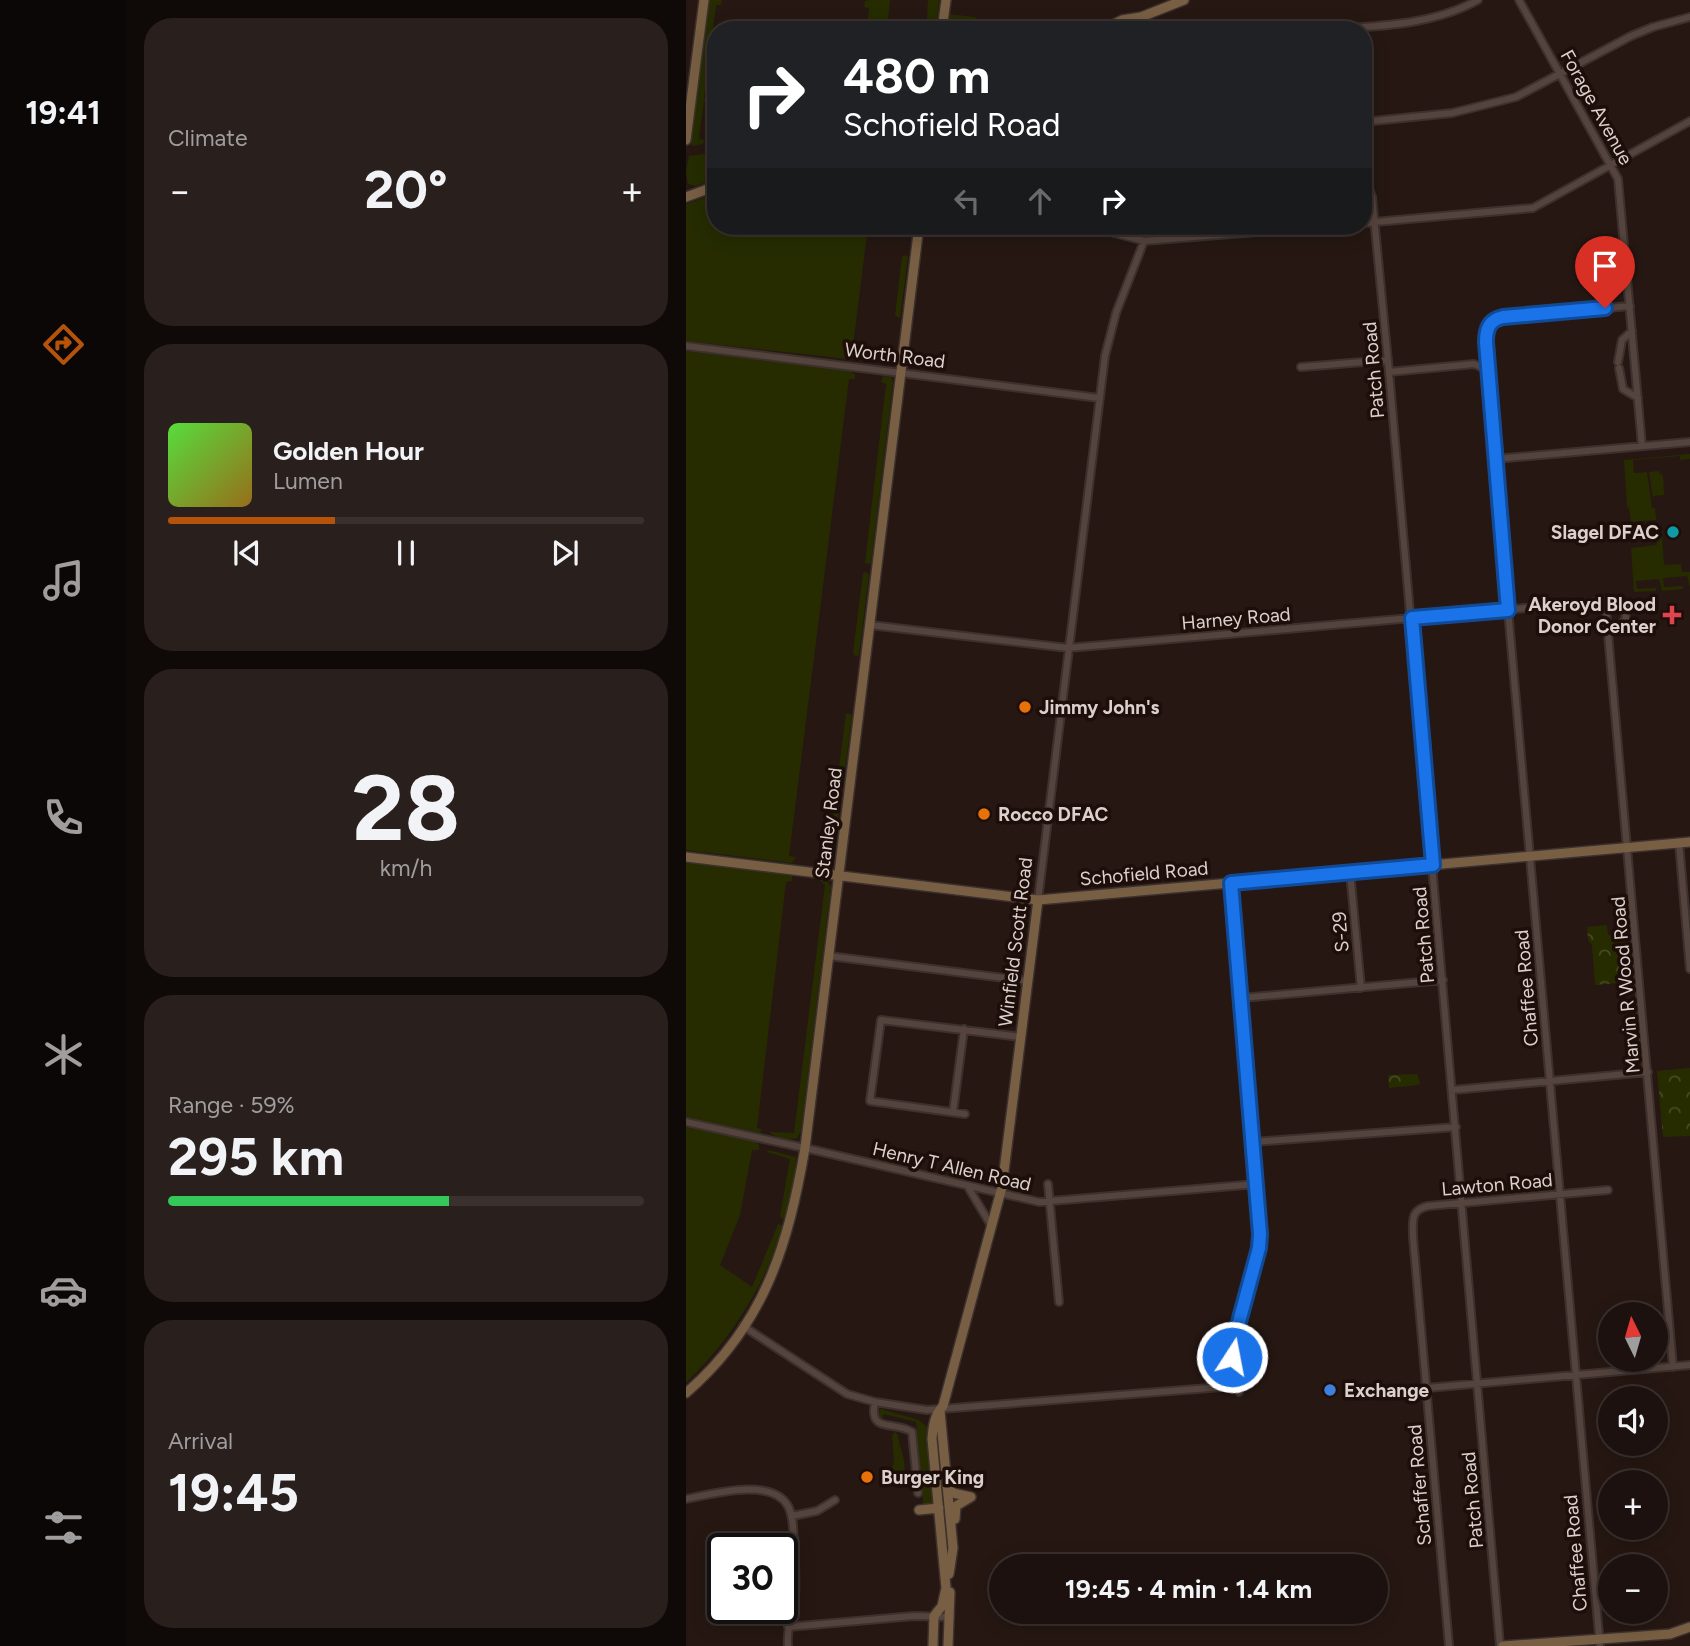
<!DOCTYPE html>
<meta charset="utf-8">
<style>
:root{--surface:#1c110e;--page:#291f1c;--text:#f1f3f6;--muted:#a09d9e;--line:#3a312e;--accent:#b45309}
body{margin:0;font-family:Figtree,sans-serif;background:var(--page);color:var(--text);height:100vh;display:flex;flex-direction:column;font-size:26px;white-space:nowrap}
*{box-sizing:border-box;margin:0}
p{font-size:23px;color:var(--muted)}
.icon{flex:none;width:38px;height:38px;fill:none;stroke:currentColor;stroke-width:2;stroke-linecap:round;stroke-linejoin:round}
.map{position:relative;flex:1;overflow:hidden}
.sheet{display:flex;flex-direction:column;gap:18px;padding:18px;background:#0f0908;width:560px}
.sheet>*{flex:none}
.top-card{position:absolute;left:21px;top:21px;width:665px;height:214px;border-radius:28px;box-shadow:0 4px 18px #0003,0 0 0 2px var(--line);background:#202124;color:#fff;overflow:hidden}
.needle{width:46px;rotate:355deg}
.buttons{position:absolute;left:912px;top:1302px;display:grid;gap:14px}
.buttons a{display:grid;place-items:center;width:70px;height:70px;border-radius:50%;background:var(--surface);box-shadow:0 4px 18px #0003,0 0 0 2px var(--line);font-size:35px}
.speed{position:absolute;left:21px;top:1533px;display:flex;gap:14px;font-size:35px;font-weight:700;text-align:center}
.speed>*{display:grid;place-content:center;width:91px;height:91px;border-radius:50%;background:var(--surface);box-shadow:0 4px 18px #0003,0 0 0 2px var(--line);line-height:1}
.speed .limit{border:4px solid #111;border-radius:10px;background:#fff;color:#111}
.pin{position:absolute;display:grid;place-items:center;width:60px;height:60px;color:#fff;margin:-72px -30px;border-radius:50% 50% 50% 0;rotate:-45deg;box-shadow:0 0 7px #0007}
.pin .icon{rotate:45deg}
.me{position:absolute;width:77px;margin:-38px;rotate:11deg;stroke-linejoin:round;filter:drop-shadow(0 0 5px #0008)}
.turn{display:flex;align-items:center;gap:24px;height:147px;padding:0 21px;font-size:32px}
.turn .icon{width:91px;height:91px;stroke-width:2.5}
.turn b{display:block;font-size:49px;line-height:60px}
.lanes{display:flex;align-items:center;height:66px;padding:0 21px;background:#0003;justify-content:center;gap:35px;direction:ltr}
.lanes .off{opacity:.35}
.big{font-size:52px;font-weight:700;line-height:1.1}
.sheet .tile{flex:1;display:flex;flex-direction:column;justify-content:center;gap:10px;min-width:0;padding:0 24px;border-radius:28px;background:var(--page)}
.sheet .dial{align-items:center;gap:0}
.dial b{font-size:91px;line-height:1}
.song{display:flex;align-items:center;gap:21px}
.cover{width:84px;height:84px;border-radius:10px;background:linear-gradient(135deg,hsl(110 70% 55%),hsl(40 70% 35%))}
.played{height:7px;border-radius:4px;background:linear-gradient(90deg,var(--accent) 35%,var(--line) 35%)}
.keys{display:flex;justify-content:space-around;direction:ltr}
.heat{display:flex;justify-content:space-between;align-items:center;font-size:38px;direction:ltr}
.charge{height:10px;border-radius:5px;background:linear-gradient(90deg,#34c759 59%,var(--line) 0)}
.trip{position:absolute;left:303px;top:1554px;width:399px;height:70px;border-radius:35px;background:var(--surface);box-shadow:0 4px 18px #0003,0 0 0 2px var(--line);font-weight:700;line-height:70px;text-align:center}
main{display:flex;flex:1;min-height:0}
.tab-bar{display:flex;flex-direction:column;width:126px;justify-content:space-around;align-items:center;background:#0b0706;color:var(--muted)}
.tab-bar .icon{width:49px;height:49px}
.tab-bar .active{color:var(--accent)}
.tab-bar b{font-size:32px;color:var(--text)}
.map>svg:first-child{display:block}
.grass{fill:#262c00}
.park{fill:url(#park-crowns)}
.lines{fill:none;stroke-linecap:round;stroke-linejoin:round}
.street-casing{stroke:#3c312e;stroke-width:10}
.secondary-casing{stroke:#3c312e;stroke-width:12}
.street{stroke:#55443d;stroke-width:6}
.secondary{stroke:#785f43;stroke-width:9}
.route-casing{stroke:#114b97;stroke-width:18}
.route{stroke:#1a73e8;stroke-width:12}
.culture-dot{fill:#0f9aa8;stroke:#1d0e09;stroke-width:2.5}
.health-dot{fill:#e0444e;stroke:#1d0e09;stroke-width:2.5}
.food-dot{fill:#e8710a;stroke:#1d0e09;stroke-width:2.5}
.shop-dot{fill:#3f7fe0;stroke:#1d0e09;stroke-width:2.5}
.labels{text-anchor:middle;stroke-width:7;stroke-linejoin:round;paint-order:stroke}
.street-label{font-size:19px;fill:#dbd0cc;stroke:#1d0e09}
.poi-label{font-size:19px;font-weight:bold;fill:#dbd0cc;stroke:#1d0e09;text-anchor:start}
</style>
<main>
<nav class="tab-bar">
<b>19:41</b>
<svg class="icon active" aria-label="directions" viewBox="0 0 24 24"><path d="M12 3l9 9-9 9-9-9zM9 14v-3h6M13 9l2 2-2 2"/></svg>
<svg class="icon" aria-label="music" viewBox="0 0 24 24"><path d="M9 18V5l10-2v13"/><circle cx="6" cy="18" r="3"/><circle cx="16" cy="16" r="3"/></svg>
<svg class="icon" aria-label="phone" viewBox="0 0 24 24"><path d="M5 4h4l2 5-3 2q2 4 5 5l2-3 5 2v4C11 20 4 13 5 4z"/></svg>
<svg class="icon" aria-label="climate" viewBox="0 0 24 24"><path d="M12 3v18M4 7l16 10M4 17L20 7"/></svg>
<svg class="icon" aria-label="car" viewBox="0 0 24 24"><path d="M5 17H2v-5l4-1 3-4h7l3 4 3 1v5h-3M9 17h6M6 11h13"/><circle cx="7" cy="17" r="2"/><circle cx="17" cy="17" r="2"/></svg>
<svg class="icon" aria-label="filters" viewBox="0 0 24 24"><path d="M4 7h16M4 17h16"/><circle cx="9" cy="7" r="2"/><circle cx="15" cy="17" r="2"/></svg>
</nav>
<section class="sheet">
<div class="tile"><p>Climate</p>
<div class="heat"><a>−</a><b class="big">20°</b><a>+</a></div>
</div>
<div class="tile">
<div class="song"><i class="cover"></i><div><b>Golden Hour</b><p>Lumen</p></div></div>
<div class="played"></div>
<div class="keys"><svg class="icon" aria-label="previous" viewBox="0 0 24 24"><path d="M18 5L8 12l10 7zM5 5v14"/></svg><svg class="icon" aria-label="pause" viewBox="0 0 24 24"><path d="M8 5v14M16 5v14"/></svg><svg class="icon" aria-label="next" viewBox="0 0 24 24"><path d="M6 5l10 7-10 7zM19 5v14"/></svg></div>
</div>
<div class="tile dial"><b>28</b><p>km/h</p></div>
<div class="tile"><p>Range · 59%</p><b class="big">295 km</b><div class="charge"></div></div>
<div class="tile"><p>Arrival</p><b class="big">19:45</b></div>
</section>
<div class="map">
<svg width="1004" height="1646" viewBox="0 0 1004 1646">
<defs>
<pattern id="park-crowns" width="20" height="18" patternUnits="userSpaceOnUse" patternTransform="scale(1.75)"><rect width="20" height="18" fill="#262c00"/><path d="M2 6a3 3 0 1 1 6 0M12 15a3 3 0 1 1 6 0" fill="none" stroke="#454a24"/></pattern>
</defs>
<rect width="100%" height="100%" fill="#261712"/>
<path class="grass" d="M22,0H36L35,5H30L25,43L30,44V47H24L18,98L23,99V101H18L13,138L18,140L17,144L8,146L5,145L4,139Z
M185,0H204L201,30H181L183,8L178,7L179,1Z
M242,0H253L250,30H240Z
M261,14L290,17L289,30H260Z
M23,153L26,157L30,156V179L10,186L2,184L0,172L3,156Z
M30,194V226H182L166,353L172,355L170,360L0,341V204Z
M220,255L222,257L214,318L209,316L216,256Z
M0,351L165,371L169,375V379H163L103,856L110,857L106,863L0,850Z
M197,376L205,377L207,382L185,563L183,564L179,563L200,384L195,382Z
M1004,454V459L994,460V456L947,460L948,473L961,472L966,508H969L970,520L945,522L943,508L941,507L938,460Z
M972,471L977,476L978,495L968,496L967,499L963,472Z
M971,537H976L978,565L995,564L996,572H1004V588L1001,576L977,578L978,587L997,586V589L976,591L973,579L950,581L951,589L970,588V591L948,592L945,548L971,545Z
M180,572L183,574L173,655L170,656L167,653L177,573Z
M160,713L166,715L159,769L153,768Z
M153,771H159L146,861H142Z
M0,861L106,874V881L100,882L71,1128L76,1130L74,1133L0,1117Z
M114,876L139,878L145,887L115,1131L111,1138C103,1140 87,1138 84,1132L108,1133L139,885L134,880Z
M0,1127L70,1141L73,1145V1150H66L54,1215L34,1265L66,1287L92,1224L96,1225V1229C78,1288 44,1340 0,1383Z
M82,1150L110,1157L109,1175L98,1220L94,1216L104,1159L81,1152Z
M195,1409L233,1420L242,1428L250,1503L247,1505H238L237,1503L230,1422L198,1414L196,1419H193V1410Z
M209,1432L212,1435C213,1448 221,1461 218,1473L212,1476L206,1470L208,1460L206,1435Z"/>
<path class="park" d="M921,925L922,935L939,933L943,982L909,985L906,945L902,940L901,927Z
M1004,1068V1136L977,1137L971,1071Z
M731,1074L734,1083L732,1085L703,1088L702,1075Z"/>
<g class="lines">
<defs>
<path id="street" d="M833,0L932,179L956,446
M631,30C685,26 744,27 792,0
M677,122L766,113L830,97L945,36L967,27L1004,17
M677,182L683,189L686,197L703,372L814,1646
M677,223L847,208L1004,121
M403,226L458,241L647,226
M0,346L413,398
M932,362L936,340L946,331
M615,367L702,360
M933,368L937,389L952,398
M703,372L788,364L802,370
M809,459L1004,442
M919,600L987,1367
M184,625L382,648L932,600L938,606L940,618L934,626L922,628
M993,843L1004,969
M664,872L675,988
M546,883L574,1234L573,1248C564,1280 533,1365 553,1392
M352,900L419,356L430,313L458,241
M143,956L342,981
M555,998L757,980
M767,1090L962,1072
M267,1112L278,1029
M279,1114L184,1101L195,1020L335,1037
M0,1122L119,1148L353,1202L571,1184
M567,1142L770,1127
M362,1184L373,1302
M282,1187L306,1227
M57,1326L161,1394L189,1402L241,1410L549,1386
M741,1388L1004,1365
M189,1402C182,1434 208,1420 226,1432L232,1493
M0,1499C26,1494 86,1477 102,1506C108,1517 107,1532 108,1544C109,1562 110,1580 109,1598C107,1614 100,1629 102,1646
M106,1516L131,1511L149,1500
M102,1627L228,1616L263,1617
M763,1646L727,1237C727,1221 724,1210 742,1206L922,1190
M914,1646L822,610L800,335L805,323L817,317L944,306"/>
<path id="secondary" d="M256,30L260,0
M416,30L436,20L455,17L498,0
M441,30L454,18
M0,140L18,0
M0,197L30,186
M0,857L352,900L1004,842
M0,1393C79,1325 102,1245 119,1148L233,226
M254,1411L267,1548L263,1574
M261,1485L267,1493L285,1497
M233,1510L253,1508
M269,1519L270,1506L285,1497
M247,1646L248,1616L256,1606L260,1588L246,1439C247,1427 248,1415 257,1406L316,1187L352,900
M262,1646L264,1592
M817,1646L984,1634L1004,1627"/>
</defs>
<use href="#street" class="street-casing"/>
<use href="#secondary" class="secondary-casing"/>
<use href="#street" class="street"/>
<use href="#secondary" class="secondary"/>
</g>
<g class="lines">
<defs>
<path id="route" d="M546,1357L553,1322L573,1248L574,1234L545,883L747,865L726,618L822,610L800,342C800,329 803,320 817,317L919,308"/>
</defs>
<use href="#route" class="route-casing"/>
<use href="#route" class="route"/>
</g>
<circle class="culture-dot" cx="987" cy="532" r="7"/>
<path class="health-dot" d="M982.5 604.5h7v7h7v7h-7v7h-7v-7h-7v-7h7z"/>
<g class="food-dot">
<circle cx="339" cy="707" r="7"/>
<circle cx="298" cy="814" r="7"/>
<circle cx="181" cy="1477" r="7"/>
</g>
<circle class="shop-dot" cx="644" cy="1390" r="7"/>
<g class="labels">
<g class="street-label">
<text transform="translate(911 107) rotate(61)" y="7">Forage Avenue</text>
<text transform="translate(209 355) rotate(7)" y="7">Worth Road</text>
<text transform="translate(687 370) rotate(-95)" y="7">Patch Road</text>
<text transform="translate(550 618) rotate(-5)" y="7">Harney Road</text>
<text transform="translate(142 823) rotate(-83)" y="7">Stanley Road</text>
<text transform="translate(458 873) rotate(-5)" y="7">Schofield Road</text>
<text transform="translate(654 932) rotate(-95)" y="7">S-29</text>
<text transform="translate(737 935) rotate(-95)" y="7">Patch Road</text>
<text transform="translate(329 942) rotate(-83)" y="7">Winfield Scott Road</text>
<text transform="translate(939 985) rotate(-95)" y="7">Marvin R Wood Road</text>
<text transform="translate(840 988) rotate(-95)" y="7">Chaffee Road</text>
<text transform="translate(266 1166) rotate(13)" y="7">Henry T Allen Road</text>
<text transform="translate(811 1184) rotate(-5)" y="7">Lawton Road</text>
<text transform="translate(733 1485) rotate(-95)" y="7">Schaffer Road</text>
<text transform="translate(786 1500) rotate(-95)" y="7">Patch Road</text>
<text transform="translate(889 1553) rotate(-95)" y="7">Chaffee Road</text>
</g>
<g class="poi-label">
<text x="973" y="539" text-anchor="end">Slagel DFAC</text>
<text x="970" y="611" text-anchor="end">Akeroyd Blood<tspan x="970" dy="22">Donor Center</tspan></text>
<text x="353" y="714">Jimmy John's</text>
<text x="312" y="821">Rocco DFAC</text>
<text x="658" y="1397">Exchange</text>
<text x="195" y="1484">Burger King</text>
</g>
</g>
</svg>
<div class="buttons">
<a><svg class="needle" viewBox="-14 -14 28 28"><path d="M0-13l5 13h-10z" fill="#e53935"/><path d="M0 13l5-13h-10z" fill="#a09d9e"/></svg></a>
<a><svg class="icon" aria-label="sound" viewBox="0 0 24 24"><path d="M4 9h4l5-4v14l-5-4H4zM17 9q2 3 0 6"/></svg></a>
<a>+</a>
<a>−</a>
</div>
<div class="speed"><div class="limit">30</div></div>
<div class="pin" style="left:919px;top:308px;background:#d93025"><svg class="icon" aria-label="arrive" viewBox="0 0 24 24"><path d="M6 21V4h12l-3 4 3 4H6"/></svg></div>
<svg class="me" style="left:546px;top:1357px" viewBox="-20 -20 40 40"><circle r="17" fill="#1a73e8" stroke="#fff" stroke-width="3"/><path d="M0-11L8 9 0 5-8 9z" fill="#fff"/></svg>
<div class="trip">19:45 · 4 min · 1.4 km</div>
<div class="top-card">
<div class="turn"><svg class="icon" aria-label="right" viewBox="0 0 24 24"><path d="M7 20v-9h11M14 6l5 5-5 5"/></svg><div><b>480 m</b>Schofield Road</div></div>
<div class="lanes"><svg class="icon off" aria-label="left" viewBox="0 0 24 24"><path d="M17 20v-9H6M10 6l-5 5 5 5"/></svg><svg class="icon off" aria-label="ahead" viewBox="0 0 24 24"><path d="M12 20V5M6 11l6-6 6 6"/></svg><svg class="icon" aria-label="right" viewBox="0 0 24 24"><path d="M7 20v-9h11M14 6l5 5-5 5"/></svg></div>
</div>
</div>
</main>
